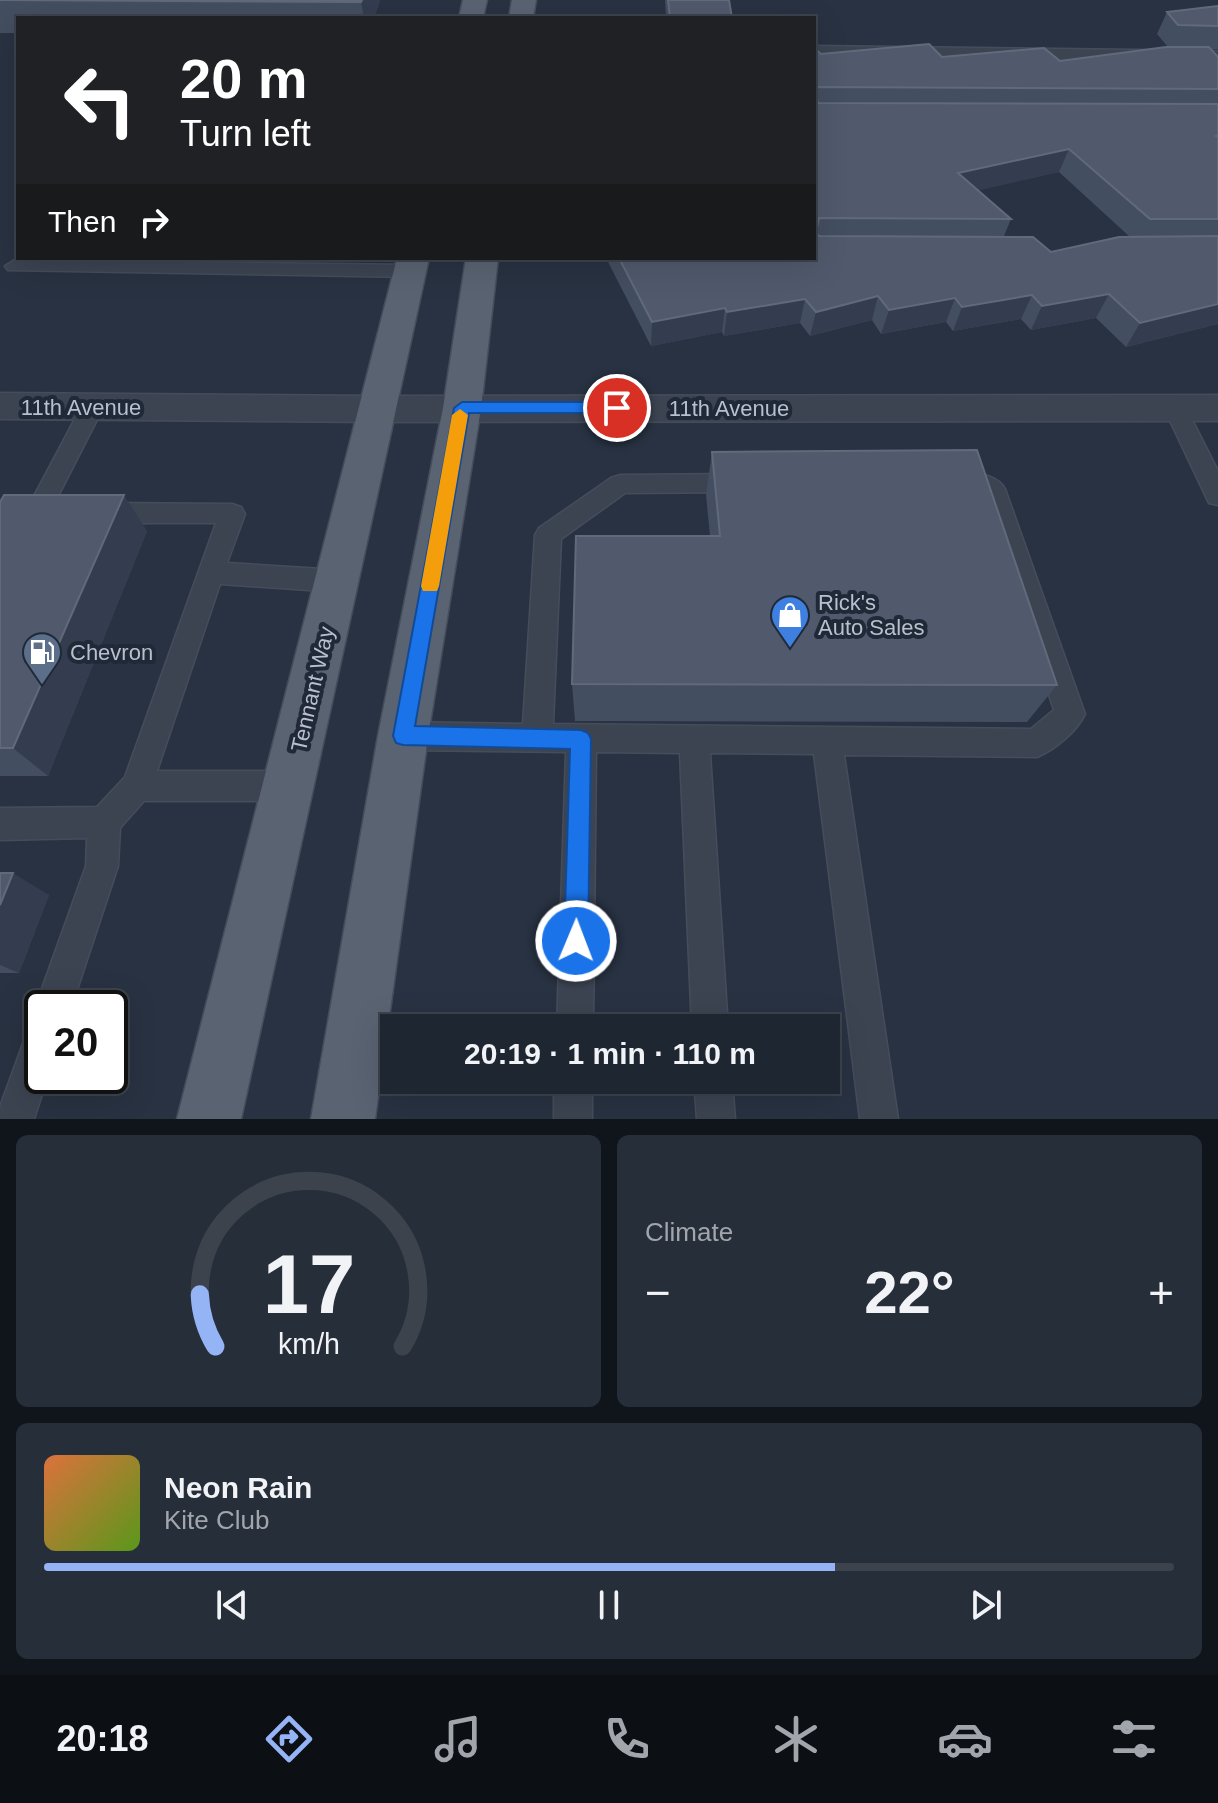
<!DOCTYPE html>
<meta charset="utf-8">
<style>
:root{--surface:#1e2632;--page:#262e3a;--text:#f1f3f6;--muted:#a1a5ac;--line:#3c434d;--accent:#94b4f6}
body{margin:0;font-family:Arial,sans-serif;background:var(--page);color:var(--text);height:100vh;display:flex;flex-direction:column;font-size:30px;white-space:nowrap}
*{box-sizing:border-box;margin:0}
p{font-size:26px;color:var(--muted)}
.icon{flex:none;width:44px;height:44px;fill:none;stroke:currentColor;stroke-width:2;stroke-linecap:round;stroke-linejoin:round}
.map{position:relative;height:1119px;overflow:hidden}
.side{display:flex;flex-direction:column;gap:16px;padding:16px;background:#10151c;flex:1}
.side>*{flex:none}
.guide{position:absolute;left:16px;top:16px;width:800px;height:244px;border-radius:0px;box-shadow:0 8px 32px #0002,0 0 0 2px var(--line);background:#202124;color:#fff;overflow:hidden}
.speed{position:absolute;left:24px;top:990px;display:flex;gap:16px;font-size:40px;font-weight:700;text-align:center}
.speed>*{display:grid;place-content:center;width:104px;height:104px;border-radius:50%;background:var(--surface);box-shadow:0 8px 32px #0002,0 0 0 2px var(--line);line-height:1}
.speed .limit{border:4px solid #111;border-radius:12px;background:#fff;color:#111}
.pin{position:absolute;display:grid;place-items:center;width:68px;height:68px;color:#fff;margin:-34px;border:4px solid #fff;border-radius:50%;box-shadow:0 2px 8px #0007}
.me{position:absolute;width:88px;margin:-44px;rotate:1deg;stroke-linejoin:round;filter:drop-shadow(0 0 6px #0008)}
.turn{display:flex;align-items:center;gap:28px;height:168px;padding:0 32px;font-size:36px}
.turn .icon{width:104px;height:104px;stroke-width:2.5}
.turn b{display:block;font-size:56px;line-height:68px}
.then{display:flex;align-items:center;height:76px;padding:0 32px;background:#0003;gap:16px;font-size:30px}
.big{font-size:60px;font-weight:600;line-height:1.1}
.side .tile{flex:1;display:flex;flex-direction:column;justify-content:center;gap:12px;min-width:0;padding:0 28px;border-radius:12px;background:var(--page)}
.side .dial{align-items:center;gap:0}
.dial svg{height:208px;overflow:visible;fill:none;stroke:var(--line);stroke-width:7;stroke-linecap:round;text-anchor:middle}
.dial text{fill:var(--text);stroke:none}
.song{display:flex;align-items:center;gap:24px}
.cover{width:96px;height:96px;border-radius:12px;background:linear-gradient(135deg,hsl(20 70% 55%),hsl(90 70% 35%))}
.played{height:8px;border-radius:4px;background:linear-gradient(90deg,var(--accent) 70%,var(--line) 70%)}
.keys{display:flex;justify-content:space-around;direction:ltr}
.heat{display:flex;justify-content:space-between;align-items:center;font-size:44px;direction:ltr}
.side .tiles{flex:1;display:grid;gap:16px;grid-template-columns:1fr 1fr}
.tile:last-child{grid-column:span 2}
.trip{position:absolute;left:380px;top:1014px;width:460px;height:80px;border-radius:0px;background:var(--surface);box-shadow:0 8px 32px #0002,0 0 0 2px var(--line);font-weight:600;line-height:80px;text-align:center}
.menu{display:flex;height:128px;justify-content:space-around;align-items:center;background:#0c0f14;color:var(--muted)}
.menu .icon{width:56px;height:56px}
.menu .active{color:var(--accent)}
.menu b{font-size:36px;color:var(--text)}
.map>svg:first-child{display:block}
.lines{fill:none;stroke-linecap:round;stroke-linejoin:round}
.service-casing{stroke:#454d5b;stroke-width:3}
.minor-casing{stroke:#454d5b;stroke-width:3}
.tertiary-casing{stroke:#454d5b;stroke-width:3}
.primary-casing{stroke:#454d5b;stroke-width:3}
.service{fill:#3c4452;fill-rule:evenodd}
.minor{fill:#3c4452;fill-rule:evenodd}
.tertiary{fill:#3c4452;fill-rule:evenodd}
.primary{fill:#5a6372;fill-rule:evenodd}
.wall{fill:#434e60;fill-rule:evenodd}
.shaded-wall{fill:#333d4f}
.building{fill:#505a6c;stroke:#606a7b;stroke-width:2}
.route{fill:#1a73e8;stroke:#114b97;stroke-width:2}
.slow{fill:#f59e0b}
.labels{text-anchor:middle;stroke-width:8;stroke-linejoin:round;paint-order:stroke}
.street-label{font-size:22px;fill:#b9bfcc;stroke:#202937}
.poi-label{font-size:22px;fill:#b9bfcc;stroke:#202937;text-anchor:start}
</style>
<div class="map">
<svg width="1218" height="1119" viewBox="0 0 1218 1119">
<rect width="100%" height="100%" fill="#283242"/>
<g class="lines">
<defs>
<path id="service" d="M15,260L410,265L420,271L410,277L8,270L5,266Z
M93,398L101,400L104,406L54,504L62,506L65,513L62,520L53,523L28,520L25,513L85,400Z
M1175,400L1183,402L1218,471V505L1209,503L1164,408L1167,402Z
M958,472C974,472 997,474 1005,489L1085,714C1077,731 1055,750 1037,757L844,755L898,1119H860L814,754L710,753L728,1028H692L680,753L596,752L593,1028H557L566,752L403,750L392,746L388,736L392,726L403,722L523,724L535,535L539,528L611,478L620,475L743,474L752,477L755,483L752,489L743,492L625,493L561,539L553,724L1031,729L1054,710L983,495L949,487L946,481L949,475Z
M100,503L232,504L241,507L245,514L227,563L338,570L347,573L351,581L347,589L338,592L220,584L157,771H289L300,776L304,786L300,796L289,801H144L120,828L118,866L71,1008H42V1021L35,1008L86,866L87,838L0,840V808L97,807L125,777L216,523H100L91,520L88,513L91,506Z
M42,1022V1076H48L34,1119H0V1107L29,1027Z
M554,1080H592V1119H554Z
M694,1080H732L735,1119H697Z"/>
<path id="minor" d="M1218,395V421L378,422L364,418L359,409L364,400L378,396Z"/>
<path id="tertiary" d="M814,46L1218,51V67L814,62Z
M0,393L378,396L392,400L397,409L392,418L378,422L0,419Z"/>
<path id="primary" d="M463,0H487L483,18H459Z
M512,0H536L533,18H509Z
M397,258H429L241,1119H177Z
M466,258H498L481,408L428,736L375,1119H311L378,736L443,408Z"/>
</defs>
<use href="#service" class="service-casing"/>
<use href="#minor" class="minor-casing"/>
<use href="#tertiary" class="tertiary-casing"/>
<use href="#primary" class="primary-casing"/>
<use href="#service" class="service"/>
<use href="#minor" class="minor"/>
<use href="#tertiary" class="tertiary"/>
<use href="#primary" class="primary"/>
</g>
<path class="wall" d="M0,0H380L374,18H18V33H0Z
M665,0H729L732,18H666Z
M1218,6V49H1210L1218,57V324L1126,347L1096,318L1031,330L1021,319L953,331L946,322L881,334L872,320L810,336L800,323L724,336L722,332L651,346L606,258H814V48L821,54L1060,61L1168,47L1157,34L1167,12ZM1059,172L1130,237L1051,252L1004,236L1011,219L978,190Z
M712,452L1057,685L1027,722L575,721L572,684L710,536L706,495Z
M0,502L147,531L48,776H0Z
M0,873L49,895L19,973H0Z"/>
<path class="shaded-wall" d="M362,0H380L374,18H364L361,2Z
M1069,149L1059,172L950,197L958,173Z
M1109,294L1096,318L1031,330L1042,306Z
M1032,295L1021,319L953,331L962,307Z
M878,296L872,320L810,336L816,312Z
M955,298L946,322L881,334L889,310Z
M805,299L800,323L724,336L727,312Z
M1218,304V324L1126,347L1140,323Z
M725,308L722,332L651,346L652,322Z
M124,495L147,531L48,776L13,748Z
M13,873L49,895L19,973L0,965V905Z"/>
<path class="building" d="M0,0H362L361,2Z
M668,0H729L732,18H670Z
M1218,6V26L1178,25L1167,12Z
M929,44L942,57L1044,48L1060,61L1166,47H1209L1218,57V89L818,87L815,90L818,103L1218,104V135L1216,136L1218,137V219H1150L1069,149L958,173L1011,219L819,218L816,233L819,236L1033,237L1051,252L1119,237L1218,236V304L1140,323L1109,294L1042,306L1032,295L962,307L955,298L889,310L878,296L816,312L805,299L727,312L725,308L652,322L619,258H814V48L821,54Z
M977,450L1057,685L572,684L576,536H720L712,452Z
M4,495H124L13,748H0V502Z
M0,873H13L0,905Z"/>
<path class="route" d="M462,402H617L625,408L617,413H469L415,726L581,730L588,733L591,739L588,941L585,950L576,953L568,950L564,941L570,749L403,745L396,743L393,736L454,408Z"/>
<path class="slow" d="M460,409L468,415L439,586L437,591H423L421,586L452,415Z"/>
<defs>
<symbol id="shop-pin" viewBox="-11 -11 22 30"><path d="M0 17L-7.5 6A9.5 9.5 0 1 1 7.5 6Z" fill="#3f7fe0" stroke="#202937"/><path d="M-5-2.5h2.3a2.7 3.5 0 0 1 5.4 0H5L5.5 6h-11ZM-1.5-2.5h3a1.5 2.3 0 0 0-3 0Z" fill="#fff"/></symbol>
<symbol id="fuel-pin" viewBox="-11 -11 22 30"><path d="M0 17L-7.5 6A9.5 9.5 0 1 1 7.5 6Z" fill="#5c6f8a" stroke="#202937"/><path d="M-5.5-6h7V0h2V4h1.3V-2.5L3-4.5l.8-.8L6-3V5H2.5V1h-1V6h-7ZM-4.2-4.7v3.2H.2V-4.7Z" fill="#fff"/></symbol>
</defs>
<g fill-rule="evenodd">
<use href="#shop-pin" x="768" y="593" width="44" height="60"/>
<use href="#fuel-pin" x="20" y="630" width="44" height="60"/>
</g>
<g class="labels">
<g class="street-label">
<text x="81" y="415">11th Avenue</text>
<text x="729" y="416">11th Avenue</text>
<text transform="translate(312 689) rotate(-77)" y="8">Tennant Way</text>
</g>
<g class="poi-label">
<text x="818" y="610">Rick's<tspan x="818" dy="25">Auto Sales</tspan></text>
<text x="70" y="660">Chevron</text>
</g>
</g>
</svg>
<div class="speed"><div class="limit">20</div></div>
<div class="pin" style="left:617px;top:408px;background:#d93025"><svg class="icon" aria-label="arrive" viewBox="0 0 24 24"><path d="M6 21V4h12l-3 4 3 4H6"/></svg></div>
<svg class="me" style="left:576px;top:941px" viewBox="-20 -20 40 40"><circle r="17" fill="#1a73e8" stroke="#fff" stroke-width="3"/><path d="M0-11L8 9 0 5-8 9z" fill="#fff"/></svg>
<div class="trip">20:19 · 1 min · 110 m</div>
<div class="guide">
<div class="turn"><svg class="icon" aria-label="left" viewBox="0 0 24 24"><path d="M17 20v-9H6M10 6l-5 5 5 5"/></svg><div><b>20 m</b>Turn left</div></div>
<div class="then">Then<svg class="icon" aria-label="right" viewBox="0 0 24 24"><path d="M7 20v-9h11M14 6l5 5-5 5"/></svg></div>
</div>
</div>
<section class="side">
<div class="tiles">
<div class="tile dial"><svg viewBox="0 0 100 80">
<path d="M14 69A42 42 0 1 1 86 69"/>
<path d="M14 69A42 42 0 0 1 8 49" stroke="#94b4f6"/>
<text x="50" y="56" font-size="32" font-weight="700">17</text>
<text x="50" y="72" font-size="11">km/h</text>
</svg></div>
<div class="tile"><p>Climate</p>
<div class="heat"><a>−</a><b class="big">22°</b><a>+</a></div>
</div>
<div class="tile">
<div class="song"><i class="cover"></i><div><b>Neon Rain</b><p>Kite Club</p></div></div>
<div class="played"></div>
<div class="keys"><svg class="icon" aria-label="previous" viewBox="0 0 24 24"><path d="M18 5L8 12l10 7zM5 5v14"/></svg><svg class="icon" aria-label="pause" viewBox="0 0 24 24"><path d="M8 5v14M16 5v14"/></svg><svg class="icon" aria-label="next" viewBox="0 0 24 24"><path d="M6 5l10 7-10 7zM19 5v14"/></svg></div>
</div>
</div>
</section>
<nav class="menu">
<b>20:18</b>
<svg class="icon active" aria-label="directions" viewBox="0 0 24 24"><path d="M12 3l9 9-9 9-9-9zM9 14v-3h6M13 9l2 2-2 2"/></svg>
<svg class="icon" aria-label="music" viewBox="0 0 24 24"><path d="M9 18V5l10-2v13"/><circle cx="6" cy="18" r="3"/><circle cx="16" cy="16" r="3"/></svg>
<svg class="icon" aria-label="phone" viewBox="0 0 24 24"><path d="M5 4h4l2 5-3 2q2 4 5 5l2-3 5 2v4C11 20 4 13 5 4z"/></svg>
<svg class="icon" aria-label="climate" viewBox="0 0 24 24"><path d="M12 3v18M4 7l16 10M4 17L20 7"/></svg>
<svg class="icon" aria-label="car" viewBox="0 0 24 24"><path d="M5 17H2v-5l4-1 3-4h7l3 4 3 1v5h-3M9 17h6M6 11h13"/><circle cx="7" cy="17" r="2"/><circle cx="17" cy="17" r="2"/></svg>
<svg class="icon" aria-label="filters" viewBox="0 0 24 24"><path d="M4 7h16M4 17h16"/><circle cx="9" cy="7" r="2"/><circle cx="15" cy="17" r="2"/></svg>
</nav>
